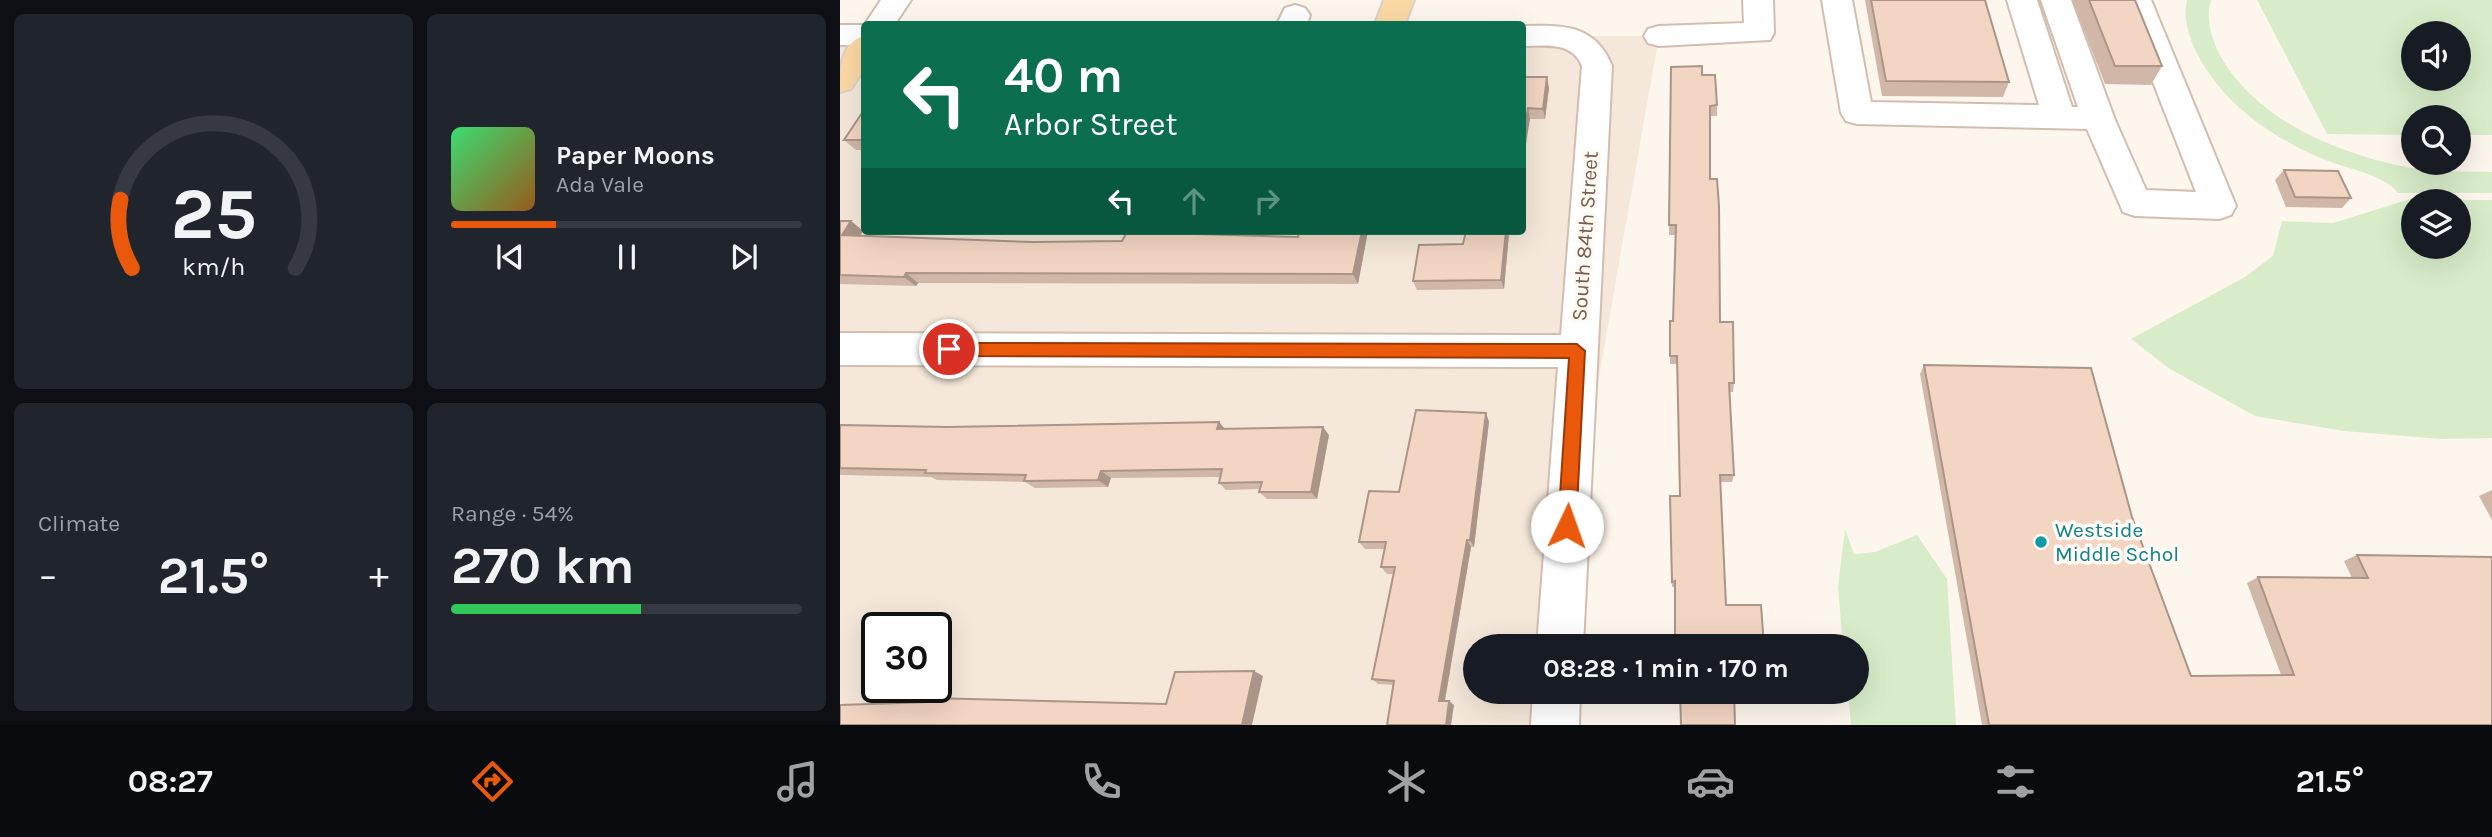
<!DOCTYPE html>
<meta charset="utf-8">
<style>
:root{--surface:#171b24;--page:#20242c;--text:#f1f3f6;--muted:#9ea1a6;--line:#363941;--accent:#ea580c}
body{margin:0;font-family:Karla,sans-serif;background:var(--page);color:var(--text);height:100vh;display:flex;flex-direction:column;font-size:26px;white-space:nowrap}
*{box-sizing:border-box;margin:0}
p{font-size:23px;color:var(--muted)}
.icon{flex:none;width:38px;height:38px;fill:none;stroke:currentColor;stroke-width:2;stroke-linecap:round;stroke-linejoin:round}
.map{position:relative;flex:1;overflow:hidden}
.details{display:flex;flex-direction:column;gap:14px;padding:14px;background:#0d0f14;width:840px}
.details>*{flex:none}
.top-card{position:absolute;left:21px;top:21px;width:665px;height:214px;border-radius:7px;box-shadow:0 7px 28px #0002;background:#0b6e4f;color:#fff;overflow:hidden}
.buttons{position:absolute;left:1561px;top:21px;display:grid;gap:14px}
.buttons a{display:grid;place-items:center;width:70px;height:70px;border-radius:50%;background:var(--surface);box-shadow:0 7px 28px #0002;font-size:35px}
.speed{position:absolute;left:21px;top:612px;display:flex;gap:14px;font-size:35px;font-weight:700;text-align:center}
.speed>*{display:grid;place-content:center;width:91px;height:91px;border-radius:50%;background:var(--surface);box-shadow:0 7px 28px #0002;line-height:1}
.speed .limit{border:4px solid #111;border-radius:10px;background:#fff;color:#111}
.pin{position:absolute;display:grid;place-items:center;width:60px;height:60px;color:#fff;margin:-30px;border:4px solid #fff;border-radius:50%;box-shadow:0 2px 7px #0007}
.me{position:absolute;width:77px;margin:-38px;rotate:3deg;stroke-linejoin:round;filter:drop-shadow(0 0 5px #0008)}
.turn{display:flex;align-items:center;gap:24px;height:147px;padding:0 28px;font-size:32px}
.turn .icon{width:91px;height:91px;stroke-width:2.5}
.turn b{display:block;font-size:49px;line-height:60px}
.lanes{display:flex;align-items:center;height:66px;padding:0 28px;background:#0003;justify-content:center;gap:35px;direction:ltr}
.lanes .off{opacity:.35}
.big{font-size:52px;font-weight:700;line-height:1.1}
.details .widget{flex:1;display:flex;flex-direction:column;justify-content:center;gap:10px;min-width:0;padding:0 24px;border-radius:10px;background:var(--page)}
.details .dial{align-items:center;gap:0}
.dial svg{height:182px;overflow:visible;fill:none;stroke:var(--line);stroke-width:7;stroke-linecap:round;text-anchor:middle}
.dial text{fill:var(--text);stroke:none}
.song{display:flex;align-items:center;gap:21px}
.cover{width:84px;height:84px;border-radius:10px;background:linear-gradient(135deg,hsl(140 70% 55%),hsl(30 70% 35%))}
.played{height:7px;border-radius:4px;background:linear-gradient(90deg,var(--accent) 30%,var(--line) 30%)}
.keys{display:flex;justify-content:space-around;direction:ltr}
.heat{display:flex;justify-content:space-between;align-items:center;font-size:38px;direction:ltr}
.charge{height:10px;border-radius:5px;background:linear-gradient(90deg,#34c759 54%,var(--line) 0)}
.details .tiles{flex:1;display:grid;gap:14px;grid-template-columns:repeat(2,1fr)}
.trip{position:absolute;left:623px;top:634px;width:406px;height:70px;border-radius:35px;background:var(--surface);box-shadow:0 7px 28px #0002;font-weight:700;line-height:70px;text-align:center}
.tabs{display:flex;height:112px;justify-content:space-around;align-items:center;background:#090b0e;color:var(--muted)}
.tabs .icon{width:49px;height:49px}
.tabs .current{color:var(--accent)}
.tabs b{font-size:32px;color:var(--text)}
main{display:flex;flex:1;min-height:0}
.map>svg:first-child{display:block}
.residential{fill:#f5e8da;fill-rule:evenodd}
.green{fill:#d8ecc9;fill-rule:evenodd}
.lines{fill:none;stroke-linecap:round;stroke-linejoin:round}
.minor-casing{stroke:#d1beb0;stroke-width:4}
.major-casing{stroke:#dad1cd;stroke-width:4}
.minor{fill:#fff;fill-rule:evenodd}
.major{fill:#fbd9a5;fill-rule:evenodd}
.wall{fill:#d1b7a8}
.shaded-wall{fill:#aa9588}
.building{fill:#f3d5c3;stroke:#aa9588;stroke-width:2}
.route{fill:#ea580c;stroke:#983908;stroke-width:2}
.culture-dot{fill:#0f9aa8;stroke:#fffaf3;stroke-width:2.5}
.labels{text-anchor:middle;stroke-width:7;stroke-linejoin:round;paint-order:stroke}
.street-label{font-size:21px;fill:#7a5c4d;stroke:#fffaf3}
.culture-label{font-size:21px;fill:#0d838f;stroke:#fffaf3;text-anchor:start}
</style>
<main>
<section class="details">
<div class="tiles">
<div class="widget dial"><svg viewBox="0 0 100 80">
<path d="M14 69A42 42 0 1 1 86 69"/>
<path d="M14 69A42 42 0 0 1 9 39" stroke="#ea580c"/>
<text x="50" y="56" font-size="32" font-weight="700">25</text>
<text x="50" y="72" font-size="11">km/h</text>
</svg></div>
<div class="widget">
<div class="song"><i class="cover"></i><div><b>Paper Moons</b><p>Ada Vale</p></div></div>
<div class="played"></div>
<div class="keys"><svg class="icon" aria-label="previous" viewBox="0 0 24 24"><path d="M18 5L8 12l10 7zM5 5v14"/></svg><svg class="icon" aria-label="pause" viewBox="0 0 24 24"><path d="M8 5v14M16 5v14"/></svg><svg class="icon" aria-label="next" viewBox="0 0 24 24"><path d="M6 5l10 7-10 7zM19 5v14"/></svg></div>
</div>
<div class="widget"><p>Climate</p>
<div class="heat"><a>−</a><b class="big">21.5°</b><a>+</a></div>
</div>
<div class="widget"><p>Range · 54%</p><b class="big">270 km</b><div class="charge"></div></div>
</div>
</section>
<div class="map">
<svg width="1652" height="725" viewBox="0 0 1652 725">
<rect width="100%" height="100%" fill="#fdf6ec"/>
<path class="residential" d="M0,35H24V231H682L683,36H819L724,576L716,646H635V691H710L706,725H0ZM37,628H96V688H37Z"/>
<path class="green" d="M1347,0H1371C1365,18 1372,41 1381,57C1418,123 1506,157 1577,169C1601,173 1627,171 1652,172V193H1558C1542,174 1515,171 1491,162C1439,142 1390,110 1361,61C1351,43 1342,21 1347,0Z
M1417,0H1652V135H1619V117H1573V135L1487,134ZM1573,33H1619V79H1573Z
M1567,200H1652V438L1602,439L1504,431L1415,416L1330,369L1291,339L1405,277L1433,256L1442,221L1493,223ZM1573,201H1619V247H1573Z
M1005,529L1014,554L1035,552L1077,535L1107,579L1116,725H1011L1008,691H1017V646H1003L998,587Z"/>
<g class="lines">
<defs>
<path id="minor" d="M41,0H71L55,24H25Z
M903,0H933L934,33L930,40L819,46L808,43L804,36L808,29L819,26L904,23Z
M982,0H1012L1031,102L1199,105L1167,0H1197L1232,107H1238L1201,0H1231L1275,120L1306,190L1356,192L1281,0H1311L1396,206L1391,215L1379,219L1295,216L1283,212L1247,129L1017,124L1006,121L1001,113Z
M455,5L465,8L470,15L467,24H437L445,8Z
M0,25H24V45H0Z
M682,26C723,25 755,24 772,66L743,646H697L718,367L0,365V333L721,335L742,66C732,41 705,46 682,46Z
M693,691H740L739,725H691Z"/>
<path id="major" d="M544,0H574L565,24H535Z
M24,36V69L11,89L0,92C0,69 0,43 24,36Z"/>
</defs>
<use href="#minor" class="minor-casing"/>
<use href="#major" class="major-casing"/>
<use href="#minor" class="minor"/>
<use href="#major" class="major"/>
</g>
<path class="wall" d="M1025,0H1145L1169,82L1163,97L1042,96Z
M1232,0H1295L1322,66L1311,85L1265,84Z
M831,67L877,105V116H870V179L880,322L894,383L893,392H889L894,475L892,482H880L886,605L924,646L835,587H832L830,496H840L837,364H830V321H833L836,235H829Z
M682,77L709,88L705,119H690Z
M24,110V150H16L4,140Z
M1444,170L1511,198L1502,208L1446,207L1435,180Z
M0,221H11L23,231L20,236L193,242L458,237L459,231H528L518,284L78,283L76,286L0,284Z
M626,231H673V233H669L664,289L577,290L573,281L623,244Z
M1084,365L1292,517L1351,676L1441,675L1407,583L1418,577L1512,578L1504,561L1517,555L1652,725H1142L1080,374Z
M646,413L649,422L634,547H631L605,701L614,705L554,685L538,684L532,679L554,574H547L541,567L545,549H525L519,542L559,492Z
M379,422L385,429L489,435L477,499H427L419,492L420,489L386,490L379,483L380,477L271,478L268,487L195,488L185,482L97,480L91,477L0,475V425L107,427Z
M1652,490V520L1639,496Z"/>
<path class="shaded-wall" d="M707,77L709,88L705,119L703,109Z
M688,108L690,119L682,169V145Z
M11,221L23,231L14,245L2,235Z
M522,231H528L518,284L513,274Z
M666,231H669V233L664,289L661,280Z
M66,273L78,283L76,286L64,277Z
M646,413L649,422L634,547L630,540Z
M379,422L386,430L377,429Z
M483,427L489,435L477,499L471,492Z
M261,471L271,478L268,487L258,480Z
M627,540L631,547L604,705L599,701Z
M414,671L423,676L412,725H402Z
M609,701L614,705L611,725H606Z"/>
<path class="building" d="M1031,0H1145L1169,82L1046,81Z
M1249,0H1295L1322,66H1275Z
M862,66V75H875L877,105L870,106V179H877L879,206L880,322H893L894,383H889L894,475H880L886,605H921L924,646H835V581L832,582L830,496H840L837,356H830V321H833L836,225H829L831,67Z
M682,77H707L703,109L688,108L682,145Z
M24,110V140H4Z
M1444,170L1498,171L1511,198L1455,197Z
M0,221H11L2,235L193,242L282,241L287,232L458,237L459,231H522L513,274L66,273L64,277L0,275Z
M626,231H666L661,280L573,281L579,245L623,244Z
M1084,365L1251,368L1292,517L1351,676L1454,675L1418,577L1528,578L1517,555L1652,557V725H1149Z
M576,410L646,413L630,540H627L599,701H609L606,725H547L554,681L532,679L555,567H541L546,542H519L529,491L559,492Z
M379,422L377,429L483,427L471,492H419L422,482L379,483L382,469L261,471L258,480L184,481L186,475L85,473L86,470L0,468V425L107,427Z
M414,671L402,725H0V705L89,702L91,698L326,704L335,672Z
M840,691H894L895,725H841Z"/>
<path class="route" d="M109,343L737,344L745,351L736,526L733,532L727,534L721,532L718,526L729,358L109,356L101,349Z"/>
<circle class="culture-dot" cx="1201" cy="542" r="7"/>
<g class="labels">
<g class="street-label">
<text transform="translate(745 236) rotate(-86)" y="7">South 84th Street</text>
</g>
<g class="culture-label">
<text x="1215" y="537">Westside<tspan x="1215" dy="24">Middle Schol</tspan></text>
</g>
</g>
</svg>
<div class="buttons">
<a><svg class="icon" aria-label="sound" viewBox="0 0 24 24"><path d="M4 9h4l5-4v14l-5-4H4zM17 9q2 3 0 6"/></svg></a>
<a><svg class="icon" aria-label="search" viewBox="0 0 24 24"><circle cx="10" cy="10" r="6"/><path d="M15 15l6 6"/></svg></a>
<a><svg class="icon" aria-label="layers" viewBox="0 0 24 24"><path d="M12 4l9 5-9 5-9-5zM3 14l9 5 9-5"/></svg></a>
</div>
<div class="speed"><div class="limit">30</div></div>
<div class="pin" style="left:109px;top:349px;background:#d93025"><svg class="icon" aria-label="arrive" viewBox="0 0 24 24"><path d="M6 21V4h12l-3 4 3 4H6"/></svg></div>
<svg class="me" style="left:727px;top:526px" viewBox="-20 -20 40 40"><circle r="19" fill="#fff"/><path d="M0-13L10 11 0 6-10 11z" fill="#ea580c"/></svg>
<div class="trip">08:28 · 1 min · 170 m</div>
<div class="top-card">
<div class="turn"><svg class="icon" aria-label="left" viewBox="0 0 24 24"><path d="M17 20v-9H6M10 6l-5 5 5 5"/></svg><div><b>40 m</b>Arbor Street</div></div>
<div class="lanes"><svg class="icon" aria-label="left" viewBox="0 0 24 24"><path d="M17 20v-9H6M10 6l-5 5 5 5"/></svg><svg class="icon off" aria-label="ahead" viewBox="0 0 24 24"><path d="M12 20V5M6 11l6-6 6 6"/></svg><svg class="icon off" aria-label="right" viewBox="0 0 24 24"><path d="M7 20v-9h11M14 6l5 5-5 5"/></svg></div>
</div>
</div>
</main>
<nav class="tabs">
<b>08:27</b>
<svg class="icon current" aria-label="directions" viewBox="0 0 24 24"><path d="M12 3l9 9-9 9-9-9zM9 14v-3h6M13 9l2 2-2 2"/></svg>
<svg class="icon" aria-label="music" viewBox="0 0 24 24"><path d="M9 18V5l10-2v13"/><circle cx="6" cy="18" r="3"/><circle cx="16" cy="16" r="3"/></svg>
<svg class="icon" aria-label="phone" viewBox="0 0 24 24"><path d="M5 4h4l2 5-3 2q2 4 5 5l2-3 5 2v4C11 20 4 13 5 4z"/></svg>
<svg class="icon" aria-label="climate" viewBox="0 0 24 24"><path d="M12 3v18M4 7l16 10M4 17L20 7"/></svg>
<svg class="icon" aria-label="car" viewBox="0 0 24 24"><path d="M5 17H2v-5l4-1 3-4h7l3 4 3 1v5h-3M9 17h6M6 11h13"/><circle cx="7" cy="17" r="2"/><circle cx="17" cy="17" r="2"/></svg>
<svg class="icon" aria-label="filters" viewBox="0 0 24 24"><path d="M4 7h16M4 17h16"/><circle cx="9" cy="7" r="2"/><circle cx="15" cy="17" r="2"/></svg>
<b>21.5°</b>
</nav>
